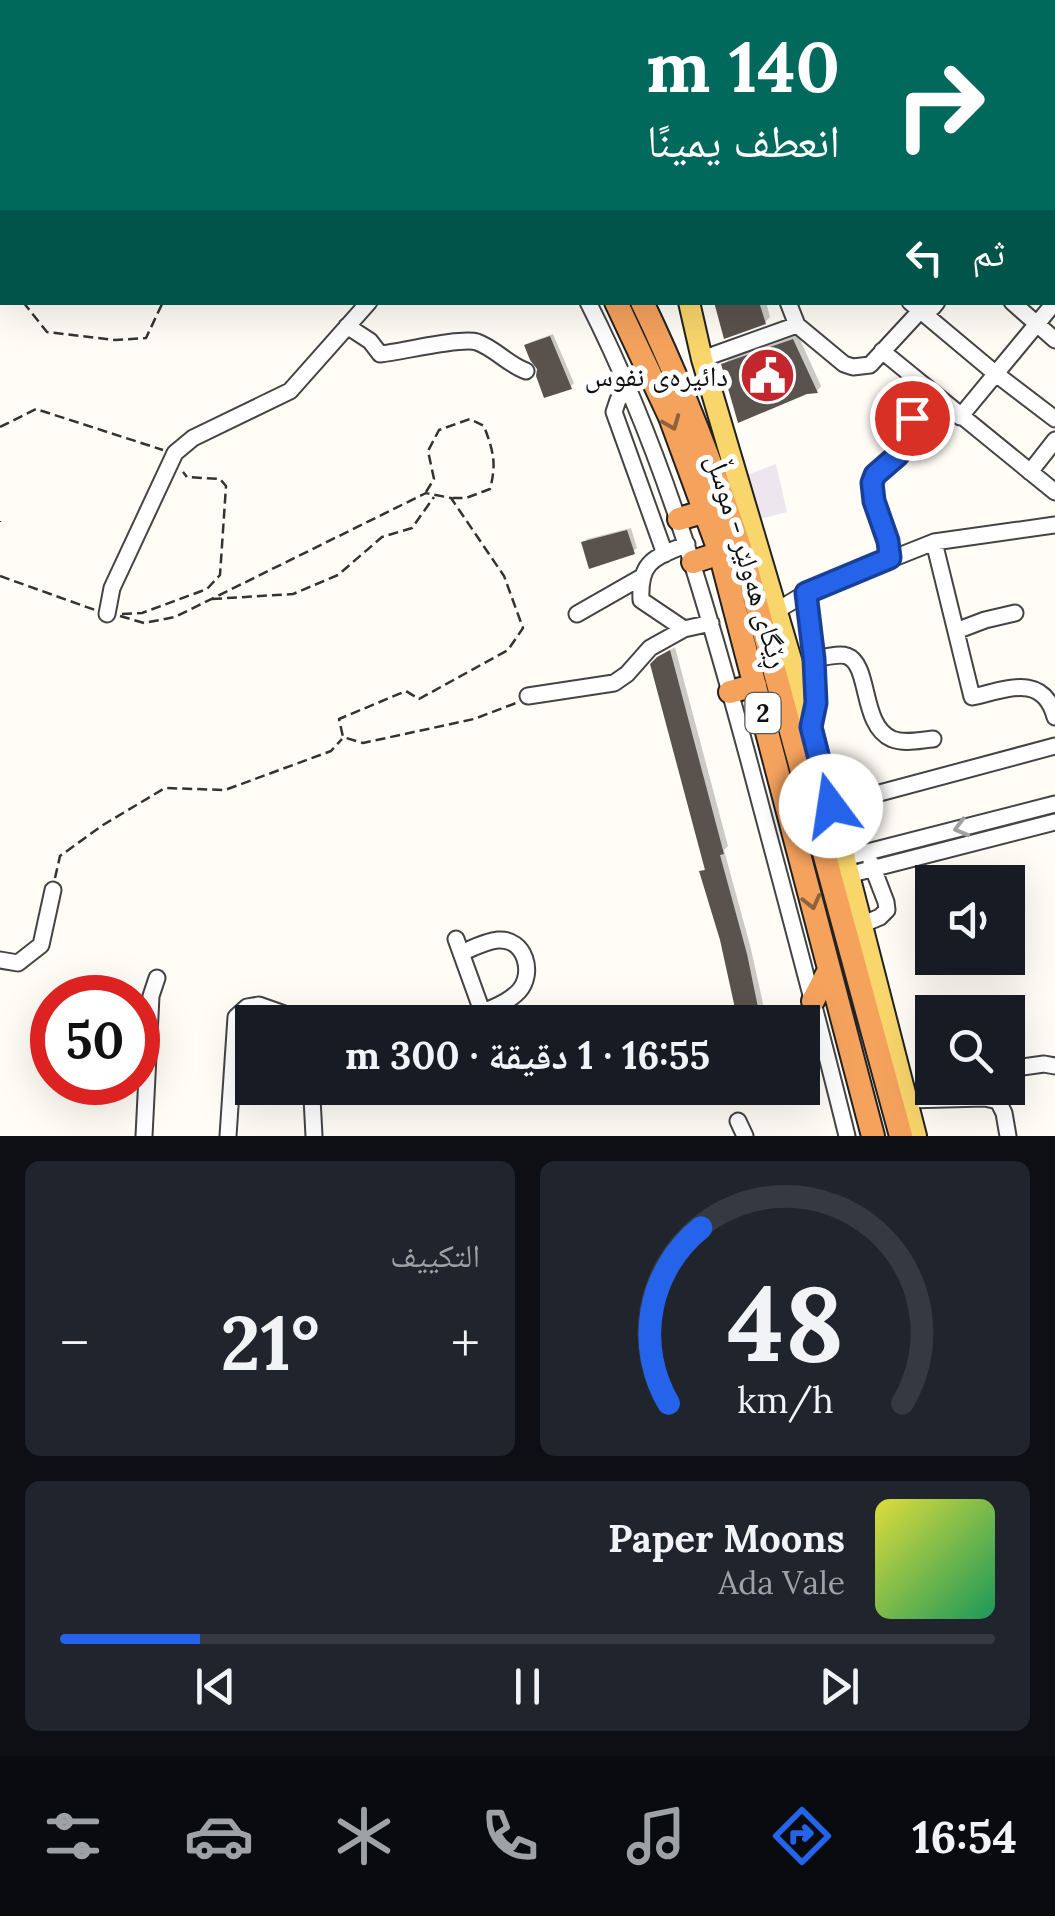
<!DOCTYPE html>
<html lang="ar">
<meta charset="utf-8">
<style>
:root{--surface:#171b24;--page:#20242c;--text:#f1f3f6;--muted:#9ea1a6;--line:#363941;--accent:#2563eb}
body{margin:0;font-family:Lora,"Noto Naskh Arabic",serif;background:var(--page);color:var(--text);direction:rtl;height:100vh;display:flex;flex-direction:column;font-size:38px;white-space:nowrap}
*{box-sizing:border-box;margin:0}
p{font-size:32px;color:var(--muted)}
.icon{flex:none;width:55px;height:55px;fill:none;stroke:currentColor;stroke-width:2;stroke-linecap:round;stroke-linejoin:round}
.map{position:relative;height:1136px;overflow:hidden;direction:ltr}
.drawer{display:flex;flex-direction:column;gap:25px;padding:25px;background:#0d0f14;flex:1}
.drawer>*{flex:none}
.guide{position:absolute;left:0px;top:0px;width:1055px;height:305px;box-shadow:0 10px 40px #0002;direction:rtl;background:#00695c;color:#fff;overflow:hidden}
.fabs{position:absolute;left:915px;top:865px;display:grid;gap:20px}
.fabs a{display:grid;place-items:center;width:110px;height:110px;border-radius:0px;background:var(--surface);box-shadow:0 10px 40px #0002;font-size:50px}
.speed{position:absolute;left:30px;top:975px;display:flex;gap:20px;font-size:50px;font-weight:700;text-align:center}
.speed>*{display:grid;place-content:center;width:130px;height:130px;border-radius:50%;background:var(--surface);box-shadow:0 10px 40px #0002;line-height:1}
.speed .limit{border:15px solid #d22;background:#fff;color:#111}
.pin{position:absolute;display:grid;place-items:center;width:85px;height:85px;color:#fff;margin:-42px;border:5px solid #fff;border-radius:50%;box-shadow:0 2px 10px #0007}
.me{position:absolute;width:110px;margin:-55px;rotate:346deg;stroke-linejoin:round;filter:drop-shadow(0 0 8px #0008)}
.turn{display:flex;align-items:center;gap:35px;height:210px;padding:0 50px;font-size:45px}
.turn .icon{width:130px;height:130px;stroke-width:2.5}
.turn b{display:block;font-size:70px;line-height:85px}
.then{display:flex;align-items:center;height:95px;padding:0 50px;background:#0003;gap:20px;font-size:38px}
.big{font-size:75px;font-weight:800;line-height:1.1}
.drawer .tile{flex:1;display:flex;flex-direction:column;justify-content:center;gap:15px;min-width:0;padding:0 35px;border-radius:15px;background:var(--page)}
.drawer .dial{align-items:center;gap:0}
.dial svg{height:260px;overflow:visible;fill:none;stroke:var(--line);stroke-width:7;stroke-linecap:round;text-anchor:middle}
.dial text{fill:var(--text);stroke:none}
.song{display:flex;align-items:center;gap:30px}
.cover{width:120px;height:120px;border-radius:15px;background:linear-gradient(135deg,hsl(60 70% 55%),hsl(150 70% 35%))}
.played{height:10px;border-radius:5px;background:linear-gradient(90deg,var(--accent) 15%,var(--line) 15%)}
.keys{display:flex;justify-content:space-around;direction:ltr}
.heat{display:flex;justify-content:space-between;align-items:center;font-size:55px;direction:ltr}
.drawer .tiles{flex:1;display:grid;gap:25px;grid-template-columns:1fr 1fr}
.tile:last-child{grid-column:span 2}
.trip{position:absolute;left:235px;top:1005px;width:585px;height:100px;border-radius:0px;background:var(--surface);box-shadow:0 10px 40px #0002;font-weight:800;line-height:100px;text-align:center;direction:rtl}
.tabs{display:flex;height:160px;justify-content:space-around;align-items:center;background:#090b0e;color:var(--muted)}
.tabs .icon{width:70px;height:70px}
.tabs .active{color:var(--accent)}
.tabs b{font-size:45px;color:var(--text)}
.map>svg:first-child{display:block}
.industrial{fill:#eee6ef}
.shadow{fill:#0003}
.building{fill:#5a524d}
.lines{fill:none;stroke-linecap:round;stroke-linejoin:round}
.minor-casing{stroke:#444;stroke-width:19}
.major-casing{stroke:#222;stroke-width:24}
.highway-casing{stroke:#222;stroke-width:26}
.path{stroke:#333;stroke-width:2.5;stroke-dasharray:10 5;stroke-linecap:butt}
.minor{stroke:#fff;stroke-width:15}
.major{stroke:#f9d66b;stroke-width:20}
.highway{stroke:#f5a25d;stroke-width:22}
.oneway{stroke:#8e613b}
.oneway2{stroke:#a0a0a0}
.route-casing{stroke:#184099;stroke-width:25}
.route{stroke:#2563eb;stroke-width:18}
.labels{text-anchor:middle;stroke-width:10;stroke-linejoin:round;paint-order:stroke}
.shield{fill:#fff;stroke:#585858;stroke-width:2.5}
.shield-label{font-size:25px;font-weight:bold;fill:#111}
.poi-label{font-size:28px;fill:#111;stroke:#fff;text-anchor:end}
.street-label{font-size:28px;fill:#111;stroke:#fff}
</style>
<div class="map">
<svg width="1055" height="1136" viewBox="0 0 1055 1136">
<rect width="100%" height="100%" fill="#fffdf5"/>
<path class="industrial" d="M776,464L787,512L760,519L744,476Z"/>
<path class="shadow" d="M717,302H766L770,317L765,322Z
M553,334L574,383L570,387L527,345L531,342Z
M798,335L821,386L817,391L724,365L729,359Z
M631,528L637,548L633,551L584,542L587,539Z
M675,647L728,846L724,850L751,949L767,1022H742L722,939L702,872L707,867L653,665L665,653Z"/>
<path class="building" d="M714,302H759L766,324L724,339Z
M550,336L572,389L544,398L536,376L537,369L530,360L524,345Z
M793,339L818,393L807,394L738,423L721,364Z
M627,530L635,554L589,569L581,542Z
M670,650L724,854L720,855L747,954L761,1022H738L720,940L699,871L705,870L650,664L657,657Z"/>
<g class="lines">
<defs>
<path id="minor" d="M673,0L678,2
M1027,0L1030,2
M180,2L183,0
M632,2L634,0
M867,2L869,0
M1052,21L1055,23
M1052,62L1055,59
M1052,179L1055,176
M1052,255L1055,257
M588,302C663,450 706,602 749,761C782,886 816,1010 847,1136
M788,302L797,325
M910,302L996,374L1055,419
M1012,302L1055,340
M347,326L370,341L380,354C401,352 461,337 477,342C496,349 507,364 526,371
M882,351L1055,492
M702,359L797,325L844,364L853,367L870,365L920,311L933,307L937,302
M629,388L618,400L614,412L665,554
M960,417L1055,302
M1030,472L1055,440
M934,542L972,697C1005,690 1043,672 1055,717
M687,544C655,558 639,560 641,600L684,629L711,623
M890,558C888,539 869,493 873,481C877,467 897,458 904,445C915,427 912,404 922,384
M806,593C811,636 821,680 812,723
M778,610L806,593L934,542L1055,525
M107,614L112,588L175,453L193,438L290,391L369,302
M577,614L640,578
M956,631L985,620L1015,613
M814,659C824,658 838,653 847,656C871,665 860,725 892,739C905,744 920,740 933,739
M528,696L614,683L627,674L650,648L684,629
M831,806L1055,746
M844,858L1055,804
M848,875L1055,822
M861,925L880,917L887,910L886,902L871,863
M456,939L482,1011
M0,960L18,963L41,945L53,890
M448,1022C470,1015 502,1009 519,991C535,973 525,938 498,940C486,941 473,948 461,953
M1008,1069L1044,1064L1055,1066
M908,1100L985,1098L998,1101L1004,1113L1008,1136
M738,1121L745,1136
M144,1136L151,996L157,978
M228,1136L236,1017L247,1007L259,1005L307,1022
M314,1136L312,1098L315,1088"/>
<path id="major" d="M582,0V2
M603,0L604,2
M689,302L702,359L811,727L916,1136"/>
<path id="highway" d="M414,0L416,2
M454,0L456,2
M616,302L670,417L720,553L873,1136
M642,302C683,387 717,477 746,566L901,1136
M679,519L706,511
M693,562L720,553
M730,692L755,685
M813,1001L829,970"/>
</defs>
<use href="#minor" class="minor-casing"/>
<use href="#major" class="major-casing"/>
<use href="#highway" class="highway-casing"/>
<path class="path" d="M0,144L2,143
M0,160L2,147
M0,226L2,225
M0,292L2,293
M23,302L47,332L115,340L146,338L163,302
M0,427L36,409L163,450
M426,492L434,479L428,451L439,430L470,419L484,426C493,451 497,462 490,489L466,498H451
M0,521V522
M0,576L95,610
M212,599L293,594L338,575L382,537L412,528L434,497
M122,614L142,613L207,589L220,575L226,486L220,479L187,477L183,472
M120,616L144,623L175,617L426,493L451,498L504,576L523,628L508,650L419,699L406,691L339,719L343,737L363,743L474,719L516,703
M55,878L60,856L103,825L165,788L225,790L331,751L342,739"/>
<use href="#minor" class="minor"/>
<use href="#major" class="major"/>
<use href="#highway" class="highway"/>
</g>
<defs><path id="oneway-chevron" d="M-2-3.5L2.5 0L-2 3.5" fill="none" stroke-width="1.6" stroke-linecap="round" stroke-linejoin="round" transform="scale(2.5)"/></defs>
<g class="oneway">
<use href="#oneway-chevron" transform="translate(672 423) rotate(68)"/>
<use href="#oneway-chevron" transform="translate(812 902) rotate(76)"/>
</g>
<use class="oneway2" href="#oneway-chevron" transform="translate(961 828) rotate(165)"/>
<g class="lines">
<defs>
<path id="route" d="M831,806L811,727L816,703L814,659L806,593L890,558L888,541L874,501L872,483L875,475L898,455L906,444L912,418"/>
</defs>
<use href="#route" class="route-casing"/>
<use href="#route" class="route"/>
</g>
<defs>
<symbol id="civic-disc" viewBox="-11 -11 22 22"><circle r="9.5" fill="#c4262e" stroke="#fff"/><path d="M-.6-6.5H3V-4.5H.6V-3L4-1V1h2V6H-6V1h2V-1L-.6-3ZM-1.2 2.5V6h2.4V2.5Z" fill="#fff"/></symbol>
</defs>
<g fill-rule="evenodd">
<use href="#civic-disc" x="736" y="344" width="63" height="63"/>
</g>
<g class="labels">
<rect class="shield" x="745.5" y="693" width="35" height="40" rx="8"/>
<g class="shield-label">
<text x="763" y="722">2</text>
</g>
<g class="poi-label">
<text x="728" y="386">دائیرەی نفوس</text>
</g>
<g class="street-label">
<text transform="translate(748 561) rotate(73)" y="10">ڕێگای هەولێر - موسڵ</text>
</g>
</g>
</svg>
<div class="fabs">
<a><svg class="icon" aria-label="sound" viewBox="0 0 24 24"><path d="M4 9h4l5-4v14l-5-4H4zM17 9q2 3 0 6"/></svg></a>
<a><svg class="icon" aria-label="search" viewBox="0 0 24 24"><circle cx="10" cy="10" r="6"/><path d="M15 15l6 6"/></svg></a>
</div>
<div class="speed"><div class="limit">50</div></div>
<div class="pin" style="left:912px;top:418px;background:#d93025"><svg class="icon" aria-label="arrive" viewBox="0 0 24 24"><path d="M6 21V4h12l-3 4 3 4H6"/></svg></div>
<svg class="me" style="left:831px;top:806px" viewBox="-20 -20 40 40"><circle r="19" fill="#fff"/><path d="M0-13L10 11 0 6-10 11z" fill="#2563eb"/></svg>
<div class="trip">16:55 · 1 دقيقة · 300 m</div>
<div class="guide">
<div class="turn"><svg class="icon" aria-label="right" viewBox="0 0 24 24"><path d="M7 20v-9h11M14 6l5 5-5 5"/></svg><div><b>140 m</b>انعطف يمينًا</div></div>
<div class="then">ثم<svg class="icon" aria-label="left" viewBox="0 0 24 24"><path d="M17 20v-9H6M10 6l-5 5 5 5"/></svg></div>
</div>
</div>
<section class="drawer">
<div class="tiles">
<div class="tile dial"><svg viewBox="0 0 100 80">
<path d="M14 69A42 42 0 1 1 86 69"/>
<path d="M14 69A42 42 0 0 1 24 15" stroke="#2563eb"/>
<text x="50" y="56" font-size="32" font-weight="700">48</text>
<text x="50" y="72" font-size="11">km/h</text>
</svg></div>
<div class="tile"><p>التكييف</p>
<div class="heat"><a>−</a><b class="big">21°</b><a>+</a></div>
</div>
<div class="tile">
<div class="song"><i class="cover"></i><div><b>Paper Moons</b><p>Ada Vale</p></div></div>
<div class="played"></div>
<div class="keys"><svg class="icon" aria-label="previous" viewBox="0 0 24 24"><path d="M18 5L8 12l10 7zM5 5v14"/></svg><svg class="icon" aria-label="pause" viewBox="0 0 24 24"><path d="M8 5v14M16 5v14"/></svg><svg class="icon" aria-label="next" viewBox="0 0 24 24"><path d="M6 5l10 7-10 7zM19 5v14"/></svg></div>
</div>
</div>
</section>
<nav class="tabs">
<b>16:54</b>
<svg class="icon active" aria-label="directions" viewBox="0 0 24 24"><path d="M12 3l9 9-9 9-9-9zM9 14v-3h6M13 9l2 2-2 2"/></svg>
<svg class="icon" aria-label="music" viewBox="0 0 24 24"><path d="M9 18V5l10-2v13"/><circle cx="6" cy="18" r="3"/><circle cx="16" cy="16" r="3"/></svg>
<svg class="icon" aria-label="phone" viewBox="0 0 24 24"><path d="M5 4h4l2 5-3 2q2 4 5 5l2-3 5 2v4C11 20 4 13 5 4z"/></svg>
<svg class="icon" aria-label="climate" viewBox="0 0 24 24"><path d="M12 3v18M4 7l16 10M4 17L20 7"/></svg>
<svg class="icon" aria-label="car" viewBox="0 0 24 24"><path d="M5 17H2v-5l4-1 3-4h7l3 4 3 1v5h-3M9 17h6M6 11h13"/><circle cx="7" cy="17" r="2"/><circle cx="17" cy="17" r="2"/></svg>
<svg class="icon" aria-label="filters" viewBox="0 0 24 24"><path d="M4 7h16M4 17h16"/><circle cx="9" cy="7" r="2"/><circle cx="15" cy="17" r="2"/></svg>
</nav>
